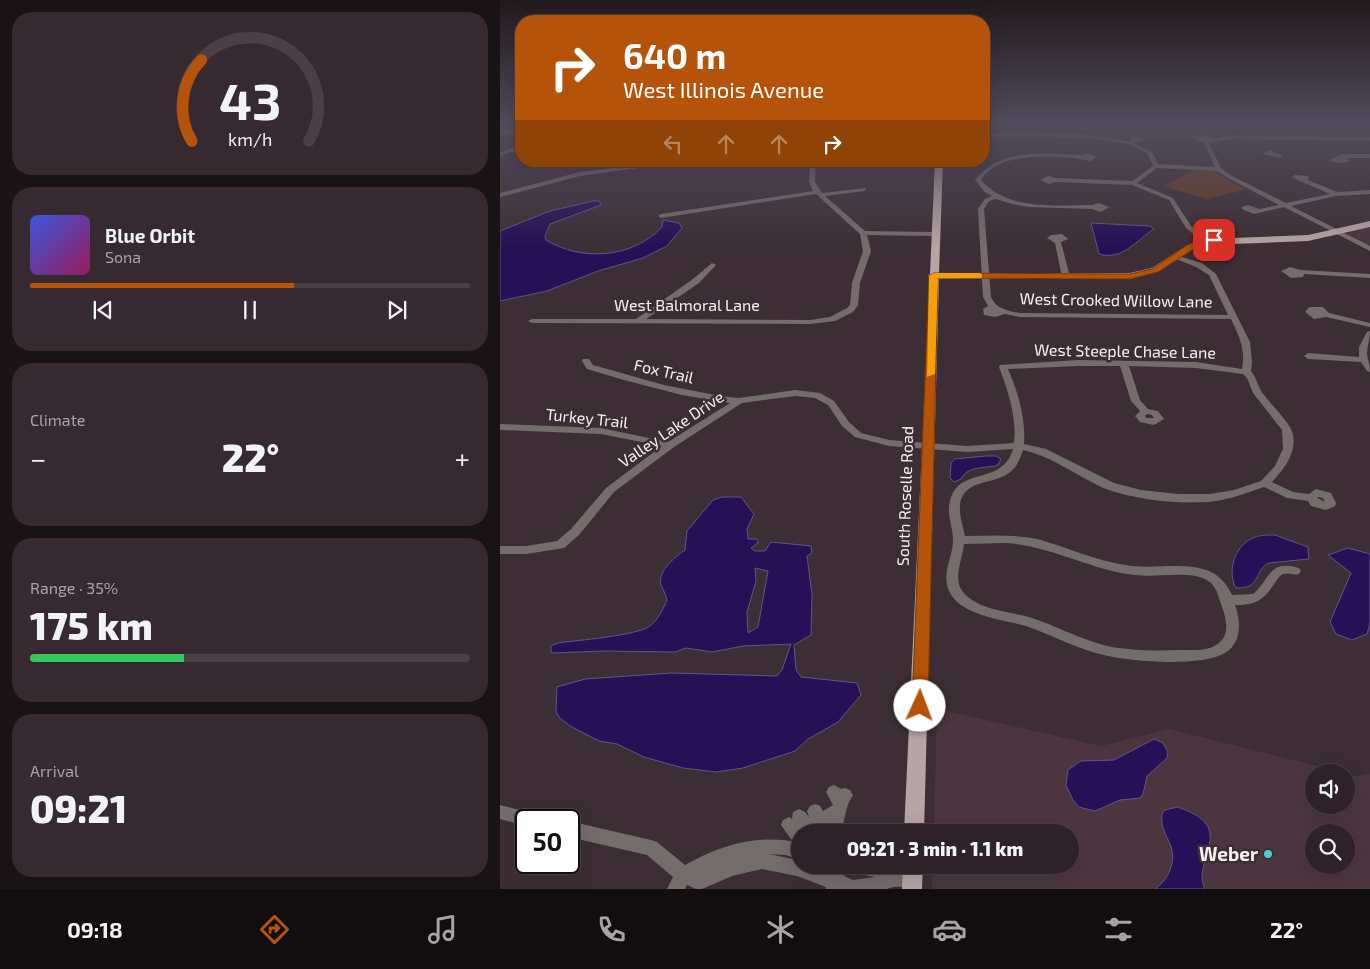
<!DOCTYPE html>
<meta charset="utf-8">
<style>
:root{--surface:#2e2228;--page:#362a30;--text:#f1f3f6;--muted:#a7a4a8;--line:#493f45;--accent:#b45309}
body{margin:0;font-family:"Exo 2",sans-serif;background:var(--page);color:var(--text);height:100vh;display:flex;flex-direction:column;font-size:19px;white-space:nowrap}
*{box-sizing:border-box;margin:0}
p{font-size:16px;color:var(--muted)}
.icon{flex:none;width:28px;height:28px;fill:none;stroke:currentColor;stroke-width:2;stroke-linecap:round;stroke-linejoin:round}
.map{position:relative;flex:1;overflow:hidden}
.side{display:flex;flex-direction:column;gap:12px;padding:12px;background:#191316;width:500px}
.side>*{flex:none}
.hud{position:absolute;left:15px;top:15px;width:475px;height:152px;border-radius:20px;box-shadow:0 5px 20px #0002,0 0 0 1px var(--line);background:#b45309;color:#fff;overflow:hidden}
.tools{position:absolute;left:805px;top:764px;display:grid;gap:10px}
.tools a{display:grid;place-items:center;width:50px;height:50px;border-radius:50%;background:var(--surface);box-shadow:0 5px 20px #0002,0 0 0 1px var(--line);font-size:25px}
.speed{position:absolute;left:15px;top:809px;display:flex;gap:10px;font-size:25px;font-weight:700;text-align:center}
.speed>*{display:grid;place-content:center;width:65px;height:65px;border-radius:50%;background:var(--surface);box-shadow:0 5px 20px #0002,0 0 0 1px var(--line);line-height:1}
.speed .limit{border:2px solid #111;border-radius:8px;background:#fff;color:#111}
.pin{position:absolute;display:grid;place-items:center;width:42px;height:42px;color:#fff;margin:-21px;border-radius:10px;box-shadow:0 2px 8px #0006}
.me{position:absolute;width:55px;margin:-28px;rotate:2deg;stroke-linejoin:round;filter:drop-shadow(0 0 4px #0008)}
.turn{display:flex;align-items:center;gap:18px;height:105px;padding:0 25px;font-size:22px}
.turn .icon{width:65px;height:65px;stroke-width:2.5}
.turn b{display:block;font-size:35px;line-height:42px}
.lanes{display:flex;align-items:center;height:48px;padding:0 25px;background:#0003;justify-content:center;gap:25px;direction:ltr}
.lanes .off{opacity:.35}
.big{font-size:38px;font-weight:800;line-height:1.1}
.side .card{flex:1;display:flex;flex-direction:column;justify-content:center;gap:8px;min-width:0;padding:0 18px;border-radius:20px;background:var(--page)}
.side .dial{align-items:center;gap:0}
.dial svg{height:130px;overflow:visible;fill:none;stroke:var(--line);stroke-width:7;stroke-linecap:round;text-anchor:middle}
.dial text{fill:var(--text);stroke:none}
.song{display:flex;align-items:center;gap:15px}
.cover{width:60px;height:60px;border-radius:8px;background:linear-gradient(135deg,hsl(230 70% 55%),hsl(330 70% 35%))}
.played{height:5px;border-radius:2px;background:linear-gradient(90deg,var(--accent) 60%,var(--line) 60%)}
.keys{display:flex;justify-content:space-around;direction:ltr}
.heat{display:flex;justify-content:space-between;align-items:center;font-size:28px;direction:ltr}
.charge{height:8px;border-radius:4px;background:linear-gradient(90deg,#34c759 35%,var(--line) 0)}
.trip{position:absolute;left:291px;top:824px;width:288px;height:50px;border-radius:25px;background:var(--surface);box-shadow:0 5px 20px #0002,0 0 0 1px var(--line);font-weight:800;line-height:50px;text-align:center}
.tab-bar{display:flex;height:80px;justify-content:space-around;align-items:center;background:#120e10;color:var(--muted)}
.tab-bar .icon{width:35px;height:35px}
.tab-bar .active{color:var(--accent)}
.tab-bar b{font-size:22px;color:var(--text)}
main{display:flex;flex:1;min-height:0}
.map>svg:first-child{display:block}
.built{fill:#4b3640;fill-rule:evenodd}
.green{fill:#683b23}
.water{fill:#261056;stroke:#655385;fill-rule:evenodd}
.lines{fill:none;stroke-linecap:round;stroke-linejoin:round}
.minor{fill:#756c6c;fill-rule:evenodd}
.major{fill:#b7a4a4;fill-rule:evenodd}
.route{fill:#b45309;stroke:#753606}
.slow{fill:#f59e0b}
.poi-dot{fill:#51ccd5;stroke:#3d2e35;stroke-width:2}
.labels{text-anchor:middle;stroke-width:5;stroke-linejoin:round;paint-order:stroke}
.street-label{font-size:16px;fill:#f9eff3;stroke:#3d2e35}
.near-poi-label{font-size:19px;font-weight:bold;fill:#f9eff3;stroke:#3d2e35;text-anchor:end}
</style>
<main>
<section class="side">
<div class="card dial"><svg viewBox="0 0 100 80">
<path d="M14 69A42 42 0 1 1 86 69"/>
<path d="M14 69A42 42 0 0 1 20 19" stroke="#b45309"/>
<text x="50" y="56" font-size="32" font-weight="700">43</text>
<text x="50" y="72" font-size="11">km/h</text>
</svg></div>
<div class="card">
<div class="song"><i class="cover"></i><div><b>Blue Orbit</b><p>Sona</p></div></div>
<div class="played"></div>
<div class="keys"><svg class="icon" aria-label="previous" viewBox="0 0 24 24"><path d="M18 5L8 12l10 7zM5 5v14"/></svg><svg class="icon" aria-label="pause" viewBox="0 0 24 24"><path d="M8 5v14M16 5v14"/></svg><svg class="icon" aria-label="next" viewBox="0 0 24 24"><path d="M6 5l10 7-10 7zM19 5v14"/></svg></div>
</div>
<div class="card"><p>Climate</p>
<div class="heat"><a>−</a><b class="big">22°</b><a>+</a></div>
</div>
<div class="card"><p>Range · 35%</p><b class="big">175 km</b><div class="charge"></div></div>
<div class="card"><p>Arrival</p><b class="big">09:21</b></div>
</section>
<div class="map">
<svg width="870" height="889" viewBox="0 0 870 889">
<rect width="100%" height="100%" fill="#3d2e35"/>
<path class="built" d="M870,227V247L845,232Z
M437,709L601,746L669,729L841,772H814V805H846V774L855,776L870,774V889H432L433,865H570V832H434ZM814,832H846V865H814Z"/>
<path class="green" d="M694,170L715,171L725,179L746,189L707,199L663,186Z"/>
<path class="water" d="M93,201H99L101,205L50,224L45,236L46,240C82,262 133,258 162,227L163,220L179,223L182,228L167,246L143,258L98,271L47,291L0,301V231L50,211Z
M591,223L650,226L654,229C637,240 622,261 599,254Z
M486,456H496L501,459L498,465C485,469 468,465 461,479L454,482L450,478L451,463L455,459Z
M222,497H241L254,514L247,529L248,539H257L258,543L251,548L255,551H265L271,542L311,546L312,553L307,556L312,595L311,635L294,645L296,670L301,677L357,683L361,695L338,722L308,739L295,751L243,768L216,772L183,768L144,757L117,744L99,741L70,726L59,717L56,711L57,687L85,679L172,673L277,676L282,670L291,644L243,646L212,652L186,648L175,652L104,651L51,653V646L58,643C78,640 136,636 150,626C158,620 163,609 167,600C166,594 163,590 161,585C157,571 176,556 185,550L187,531L213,500ZM255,568L268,571L258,627L248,633L247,612L256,581Z
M775,535L808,547L809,559L768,563C752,574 762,588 736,588C727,573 734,547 751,539C758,535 766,535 775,535Z
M848,548L870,554V623L867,634L852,640L836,634L830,622L851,573L828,555Z
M654,739L663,743L668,752L667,758L647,776L643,794L640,798L620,800L595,811L579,807L573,800L566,785L568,770L581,761L614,760Z
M677,807C741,827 690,860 705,889H655C662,884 667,878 670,870C680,844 659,837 662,814L665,810Z"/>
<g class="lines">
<path class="minor" d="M0,129L21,133V137L0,133Z
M484,133C533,133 582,131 630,142L631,137L646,139L645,140L633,143L652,152L658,164L715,167L704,143L692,138V136L702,134L715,139L731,135L870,137V141L731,139L709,143L721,168L730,175L786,203L830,194L793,178L792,177L795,175L809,176L808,180L837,192L870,190V194L836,196L791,206L870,246V251L784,207L754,214L742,209V207L748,205L759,209L779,205L726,177L717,171L657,168L637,183L673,198L691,226L709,242L704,243L686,228L669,200L632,185L555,182L549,184L540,180L548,176L555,178L632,181L653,166C651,162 650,158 648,155C629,132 515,137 484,137Z
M21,145V149L0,156V152Z
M770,150L781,155L782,156L779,158L762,154Z
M588,153L597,157L590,161C567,155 521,154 499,164C491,168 486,173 481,180C508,211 555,205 592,205L599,203L609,207L601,212L592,209L530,207L512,204L496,199L489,201L484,209L491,297C496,309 508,311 520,313L728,315L709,275L696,267L671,257L675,255L702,263L716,274L750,342L752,362L751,371C757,378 758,388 764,395C771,404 787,420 791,429C800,449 784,469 772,482L793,492L809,494L816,489L831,493L836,503L835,506L826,510L811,506L808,501L787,498L764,487C747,493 728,500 709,502C676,504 637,500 606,489C578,477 554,457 523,450C520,459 517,467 509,473C493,485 463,479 460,505C459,515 463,526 465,536C489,536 513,534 537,539C567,547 594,560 625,565C652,570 683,561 709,571C720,576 727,584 732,595L753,594C771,578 769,559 799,568L801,571L799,574C794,576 789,572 783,574C780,575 777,580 775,583C763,600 757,605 735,605C741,621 742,643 725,653C701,667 631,662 604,655C577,649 552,635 526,626C505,620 480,618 461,605C454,600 448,592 447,584C444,570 452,556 453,543C454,529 446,515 450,501C459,465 502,487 513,449L467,452L389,446L355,437L342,426L328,405L315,398L295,396L242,403L174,447L114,492L79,535L64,548L26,554H0V546H26L57,541L71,529L106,488L162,446L101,434L0,430V424L101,428L168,442L230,403L182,395L124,380L87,369L82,361L83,359H89L93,365L164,385L220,396L239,398L295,390L320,393L334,401L349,422L361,433L389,440L467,446L514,443C517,417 508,391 499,367L500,365L579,360L696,362L742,369C746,350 739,336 731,319L520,317L505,314L495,317L484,315L483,309L488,306L483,297L478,209L485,199L492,196L485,192L475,180C500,147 546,154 582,155ZM579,366H620L631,401L640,411L635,416L640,422L654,425L664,419L658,411L648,409L640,400L629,366L696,368L743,374L747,378L753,393L782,430L783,449L775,466L761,481L734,490L710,494H679L641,490L614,483L546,449L524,444C526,419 518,392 508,369ZM647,414L652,415L654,418H646L645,416ZM818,497L823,498L825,502L817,498ZM507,543C551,546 591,570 635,575C656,578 689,570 707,580C716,586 717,592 720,601C725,615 733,635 716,645C707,651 693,650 683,650C657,651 628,651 603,645C578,638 554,625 529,617C507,611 478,610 463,592C452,579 463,558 464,544Z
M843,154H870V158H847L850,161C845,164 834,163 829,160Z
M171,161H190L80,176L0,197V193L80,172Z
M310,161H316L315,182L322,193L366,188V190L364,191L325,196L365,231L435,232L438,234L435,236L367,235L371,251L360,283L358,305L353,312L335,321L310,324L32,323L28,321L32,319H136L193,279L212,263L216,265L199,283L146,319L310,320L330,317L347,308L350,305L352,283L363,251L360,234L316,194L161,218L158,216L161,214L313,191L309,182Z
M562,234L568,239L561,242L570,277L566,279L562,277L555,243L547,238L551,235Z
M790,267L801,270L870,274V278L804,274L803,277L791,278L781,271Z
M809,307H823L829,313L870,323V327L826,317L814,319L805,312Z
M870,331C870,339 867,346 867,354C868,360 870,365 870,372L867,371L861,362L808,359L804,356L808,353L859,357V347L867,332Z
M334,785L341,789L345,788L350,790L353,795L348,804L341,832H325L327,825L315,832H300V841L297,842L291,839L281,825L283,820L289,817L292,819L293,812L299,809L305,812L309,817L307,811L310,806L315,804L320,806L323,811L333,805L326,792L329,787Z
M0,805L39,815L41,820H26V826L0,819Z
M69,821L151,840L157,842L185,865C221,845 259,833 300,843V859L285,855L269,854L297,860L300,861V865H312L328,871L329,865H385C396,873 406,869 418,874L420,880L418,886C408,889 396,884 387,889H326V887L297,876L262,869L232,876L202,889H196L187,885L185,889H167L173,877L147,855L69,837ZM345,868L346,871L375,877L353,880L344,876Z"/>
<path class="major" d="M435,161H443L439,273H630L652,268L689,244L706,239L808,235L870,221V227L808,241L706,245L695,248L658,272L630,279H439L424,832H404L430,278L428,276L430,274Z
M403,865H423L422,889H402Z"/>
</g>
<linearGradient id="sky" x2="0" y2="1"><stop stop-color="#22191d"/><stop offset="0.5" stop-color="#514c5c"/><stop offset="1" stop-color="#514c5c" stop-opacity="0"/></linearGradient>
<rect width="870" height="247" fill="url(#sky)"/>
<path class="route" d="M714,238L717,239V242L695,248L658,272L630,279L438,278L428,706L426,711L420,713L415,711L412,706L429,276L434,273L630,274L652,269L689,244Z"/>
<path class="slow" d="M479,273L482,274V278H438L435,374L427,377L429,276L434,273Z"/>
<circle class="poi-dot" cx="768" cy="854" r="5"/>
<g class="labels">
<g class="street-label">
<text transform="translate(616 300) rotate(1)" y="6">West Crooked Willow Lane</text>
<text x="187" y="311">West Balmoral Lane</text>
<text transform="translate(625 351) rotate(1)" y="6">West Steeple Chase Lane</text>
<text transform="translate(164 371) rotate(13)" y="6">Fox Trail</text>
<text transform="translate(87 418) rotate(6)" y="6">Turkey Trail</text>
<text transform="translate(171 429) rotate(-34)" y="6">Valley Lake Drive</text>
<text transform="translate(405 496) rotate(-88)" y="6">South Roselle Road</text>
</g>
<g class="near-poi-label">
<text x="758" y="861">Weber</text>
</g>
</g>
</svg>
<div class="tools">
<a><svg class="icon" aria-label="sound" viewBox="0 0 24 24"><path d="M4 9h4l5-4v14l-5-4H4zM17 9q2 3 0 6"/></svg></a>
<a><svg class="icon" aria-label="search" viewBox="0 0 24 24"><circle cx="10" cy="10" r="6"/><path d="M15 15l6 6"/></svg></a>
</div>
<div class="speed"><div class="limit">50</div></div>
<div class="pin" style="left:714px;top:240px;background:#d93025"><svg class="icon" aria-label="arrive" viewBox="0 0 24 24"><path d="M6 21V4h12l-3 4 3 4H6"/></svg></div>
<svg class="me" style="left:420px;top:706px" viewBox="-20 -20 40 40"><circle r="19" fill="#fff"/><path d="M0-13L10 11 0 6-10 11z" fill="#b45309"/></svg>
<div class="trip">09:21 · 3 min · 1.1 km</div>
<div class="hud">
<div class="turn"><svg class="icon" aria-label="right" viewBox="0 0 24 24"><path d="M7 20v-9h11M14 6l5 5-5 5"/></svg><div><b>640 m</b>West Illinois Avenue</div></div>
<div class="lanes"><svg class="icon off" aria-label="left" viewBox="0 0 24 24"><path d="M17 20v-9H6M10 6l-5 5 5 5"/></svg><svg class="icon off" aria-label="ahead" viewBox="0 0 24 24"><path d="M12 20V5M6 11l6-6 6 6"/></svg><svg class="icon off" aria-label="ahead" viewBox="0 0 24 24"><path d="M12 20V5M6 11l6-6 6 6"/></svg><svg class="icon" aria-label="right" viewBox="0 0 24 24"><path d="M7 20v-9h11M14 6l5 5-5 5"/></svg></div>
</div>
</div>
</main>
<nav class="tab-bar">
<b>09:18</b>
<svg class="icon active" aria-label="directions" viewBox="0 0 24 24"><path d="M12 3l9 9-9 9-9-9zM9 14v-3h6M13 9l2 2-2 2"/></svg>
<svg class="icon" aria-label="music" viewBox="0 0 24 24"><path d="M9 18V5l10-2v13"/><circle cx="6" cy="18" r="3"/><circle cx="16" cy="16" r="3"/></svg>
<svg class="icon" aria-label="phone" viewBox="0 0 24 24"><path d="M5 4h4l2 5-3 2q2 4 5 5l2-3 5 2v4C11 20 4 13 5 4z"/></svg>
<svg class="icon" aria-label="climate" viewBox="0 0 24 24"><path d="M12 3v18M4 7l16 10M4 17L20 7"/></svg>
<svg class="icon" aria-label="car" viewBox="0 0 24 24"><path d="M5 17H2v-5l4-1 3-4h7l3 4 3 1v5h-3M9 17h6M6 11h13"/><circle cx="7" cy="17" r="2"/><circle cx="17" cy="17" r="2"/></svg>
<svg class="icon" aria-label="filters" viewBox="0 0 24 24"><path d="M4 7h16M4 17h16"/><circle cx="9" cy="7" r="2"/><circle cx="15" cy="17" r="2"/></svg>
<b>22°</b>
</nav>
